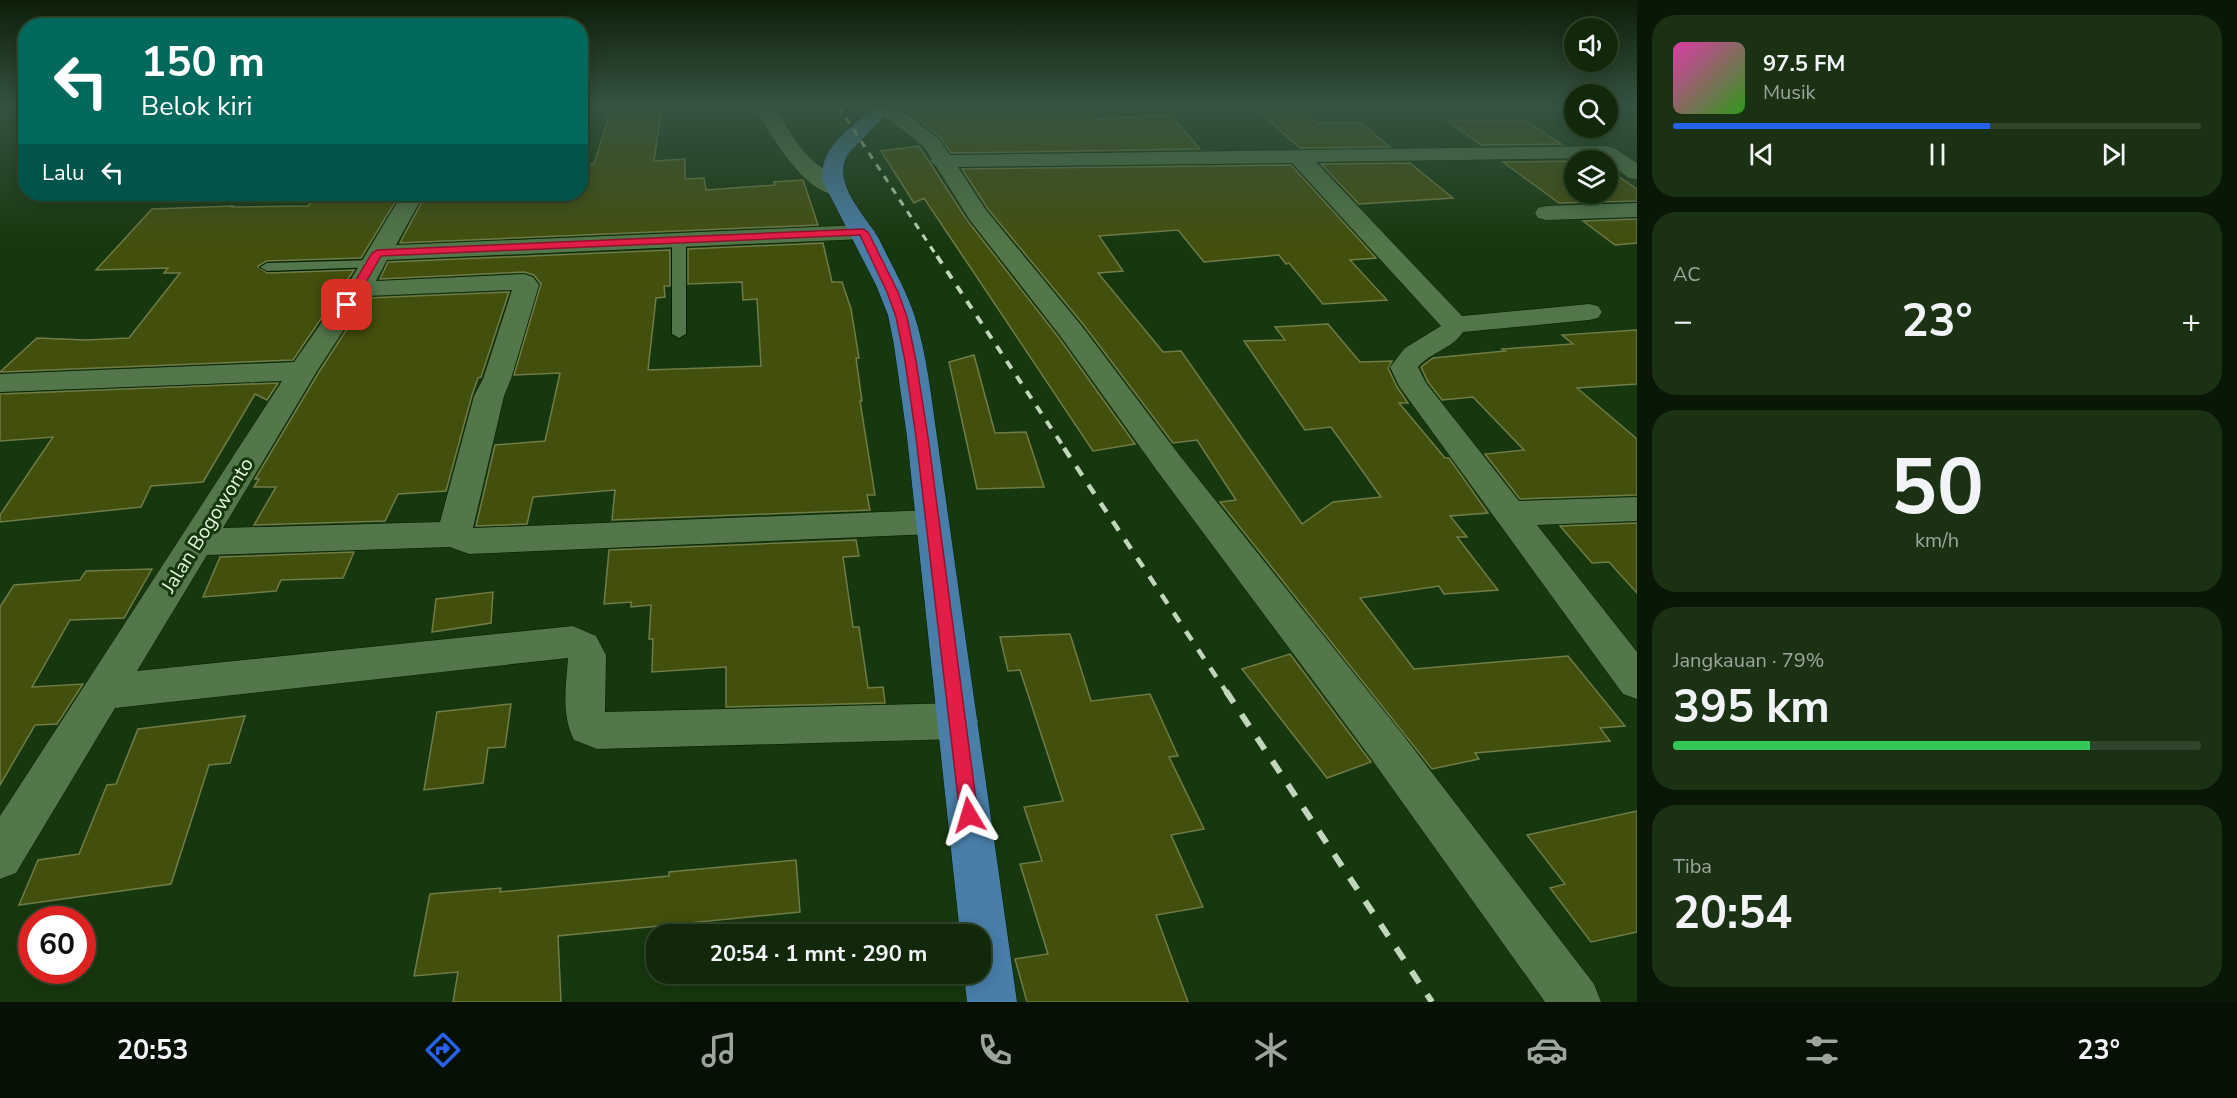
<!DOCTYPE html>
<html lang="id">
<meta charset="utf-8">
<style>
:root{--surface:#11290a;--page:#1a3113;--text:#f1f3f6;--muted:#9ca69c;--line:#30452b;--accent:#2563eb}
body{margin:0;font-family:"Nunito Sans",sans-serif;background:var(--page);color:var(--text);height:100vh;display:flex;flex-direction:column;font-size:22px;white-space:nowrap}
*{box-sizing:border-box;margin:0}
p{font-size:20px;color:var(--muted)}
.icon{flex:none;width:33px;height:33px;fill:none;stroke:currentColor;stroke-width:2;stroke-linecap:round;stroke-linejoin:round}
.map{position:relative;flex:1;overflow:hidden}
.drawer{display:flex;flex-direction:column;gap:15px;padding:15px;background:#091706;width:600px}
.drawer>*{flex:none}
.hud{position:absolute;left:18px;top:18px;width:570px;height:183px;border-radius:24px;box-shadow:0 3px 15px #0003,0 0 0 2px var(--line);background:#00695c;color:#fff;overflow:hidden}
.fabs{position:absolute;left:1564px;top:18px;display:grid;gap:12px}
.fabs a{display:grid;place-items:center;width:54px;height:54px;border-radius:50%;background:var(--surface);box-shadow:0 3px 15px #0003,0 0 0 2px var(--line);font-size:30px}
.speed{position:absolute;left:18px;top:906px;display:flex;gap:12px;font-size:30px;font-weight:700;text-align:center}
.speed>*{display:grid;place-content:center;width:78px;height:78px;border-radius:50%;background:var(--surface);box-shadow:0 3px 15px #0003,0 0 0 2px var(--line);line-height:1}
.speed .limit{border:9px solid #d22;background:#fff;color:#111}
.pin{position:absolute;display:grid;place-items:center;width:51px;height:51px;color:#fff;margin:-26px;border-radius:12px;box-shadow:0 3px 9px #0006}
.me{position:absolute;width:66px;margin:-33px;rotate:353deg;stroke-linejoin:round;filter:drop-shadow(0 0 4px #0008)}
.turn{display:flex;align-items:center;gap:21px;height:126px;padding:0 24px;font-size:27px}
.turn .icon{width:78px;height:78px;stroke-width:2.5}
.turn b{display:block;font-size:42px;line-height:51px}
.then{display:flex;align-items:center;height:57px;padding:0 24px;background:#0003;gap:12px;font-size:22px}
.big{font-size:45px;font-weight:700;line-height:1.1}
.drawer .tile{flex:1;display:flex;flex-direction:column;justify-content:center;gap:9px;min-width:0;padding:0 21px;border-radius:24px;background:var(--page)}
.drawer .dial{align-items:center;gap:0}
.dial b{font-size:78px;line-height:1}
.song{display:flex;align-items:center;gap:18px}
.cover{width:72px;height:72px;border-radius:9px;background:linear-gradient(135deg,hsl(320 70% 55%),hsl(110 70% 35%))}
.played{height:6px;border-radius:3px;background:linear-gradient(90deg,var(--accent) 60%,var(--line) 60%)}
.keys{display:flex;justify-content:space-around;direction:ltr}
.heat{display:flex;justify-content:space-between;align-items:center;font-size:33px;direction:ltr}
.charge{height:9px;border-radius:4px;background:linear-gradient(90deg,#34c759 79%,var(--line) 0)}
.trip{position:absolute;left:646px;top:924px;width:345px;height:60px;border-radius:24px;background:var(--surface);box-shadow:0 3px 15px #0003,0 0 0 2px var(--line);font-weight:700;line-height:60px;text-align:center}
.tabs{display:flex;height:96px;justify-content:space-around;align-items:center;background:#071004;color:var(--muted)}
.tabs .icon{width:42px;height:42px}
.tabs .current{color:var(--accent)}
.tabs b{font-size:27px;color:var(--text)}
main{display:flex;flex:1;min-height:0}
.map>svg:first-child{display:block}
.building{fill:#434f0c;stroke:#707c47;stroke-width:1.5}
.lines{fill:none;stroke-linecap:round;stroke-linejoin:round}
.service-casing{stroke:#051d01;stroke-width:2}
.minor-casing{stroke:#051d01;stroke-width:1}
.primary-casing{stroke:#051d01;stroke-width:1}
.service{fill:#53764a;fill-rule:evenodd}
.minor{fill:#53764a;fill-rule:evenodd}
.primary{fill:#497ea9;fill-rule:evenodd}
.rail-far3{stroke:#c1d6bb;stroke-width:3;stroke-dasharray:7 7;stroke-linecap:butt}
.rail-far2{stroke:#c1d6bb;stroke-width:4;stroke-dasharray:9 9;stroke-linecap:butt}
.rail-far1{stroke:#c1d6bb;stroke-width:4.5;stroke-dasharray:11 11;stroke-linecap:butt}
.rail{stroke:#c1d6bb;stroke-width:6;stroke-dasharray:14 14;stroke-linecap:butt}
.route{fill:#e11d48;stroke:#92132f;stroke-width:1.5}
.labels{text-anchor:middle;stroke-width:6;stroke-linejoin:round;paint-order:stroke}
.street-label{font-size:20px;fill:#e3f6dd;stroke:#17370e}
</style>
<main>
<div class="map">
<svg width="1637" height="1002" viewBox="0 0 1637 1002">
<rect width="100%" height="100%" fill="#17370e"/>
<path class="building" d="M612,106H662L654,161L685,159V179L704,178L706,190L775,185L774,182L803,180L818,225L400,243L426,194H580V164H594Z
M957,106H1039L1044,115L1092,113L1096,119L1171,115L1200,149L951,153L940,137L910,113L958,110Z
M1303,109L1316,123H1361L1390,147L1300,148L1260,112Z
M1448,121H1527L1561,144L1481,145Z
M919,146L967,220L1059,338L1135,444L1093,451L924,198L914,203L881,151Z
M1575,161V194H1608V176L1619,177L1637,189V201L1559,203L1503,162Z
M1410,163L1453,198L1359,204L1321,164Z
M1291,165L1376,258L1350,260L1387,300L1323,304L1289,263L1286,264L1279,255L1204,262L1178,230L1099,236L1123,271L1098,273L1163,352L1181,351L1302,524L1333,502L1381,497L1331,427L1305,430L1244,341L1285,340L1275,327L1328,324L1360,362L1392,361L1388,368L1397,387L1408,403H1399L1445,458H1449L1488,513L1450,516L1467,537H1457L1498,590L1444,594L1439,586L1360,598L1414,669L1568,656L1625,726L1600,728L1610,741L1475,753L1479,759L1432,769L1220,502L1236,500L1197,440L1173,443L1083,324L988,209L962,169Z
M317,194H400L361,258L267,261L258,266L267,273L354,270L293,360L0,372L37,338L85,340L129,338L180,273H164L168,268L96,270L152,209L233,206L232,207L308,206Z
M1637,219V243L1615,245L1583,221Z
M823,243L832,282H842L851,309L859,358H856L862,401H860L875,495H867L870,510L612,520L615,490L533,497L527,524L476,526L495,445L545,441L560,373L514,375L541,284L534,275L524,272L380,279L388,262L670,250V286H664L665,297L656,298L648,370L761,366L757,299L743,300L742,282L688,284V249Z
M509,292L481,377L478,378L472,395L446,491L398,494L385,521L254,525L276,487H254L259,479H255L319,372L367,298Z
M1637,330V384L1577,388L1637,439V495L1520,499L1485,454L1524,450L1473,397L1442,400L1428,382L1421,367L1433,358L1505,351L1502,349L1573,344L1562,335Z
M974,355L995,433L1026,432L1044,487L977,489L949,362Z
M278,383L267,400L255,394L203,482L151,486L141,507L0,522V515L53,437L0,441V394Z
M1637,523V593L1609,562L1592,563L1560,526Z
M856,540L859,556L843,557L853,627H859L868,688L883,687L885,703L726,707V667L652,672L653,639H649L651,605L631,607V602L604,604L609,550Z
M354,552L343,578L281,580L276,591L203,597L220,557Z
M152,569L124,618L70,620L32,687L83,684L57,724L35,725L0,785V607L14,585L80,580L86,571Z
M493,592L491,623L432,632L436,599Z
M1070,634L1091,701L1150,694L1178,756L1169,757L1204,829L1171,835L1203,907L1156,915L1188,1002H1027L1015,959L1048,954L1020,864L1042,861L1024,807L1063,801L1020,670L1008,671L1000,637Z
M1290,654L1371,762L1327,778L1242,669Z
M511,704L505,747L488,748L483,783L424,790L437,712Z
M245,716L230,763L209,765L171,884L19,905L38,860L79,854L107,785L116,784L138,729Z
M1637,811V932L1591,942L1550,888L1565,884L1527,835Z
M796,860L800,912L558,936L561,1002H453L458,972L414,976L430,894L501,888L500,892L669,876V872Z"/>
<g class="lines">
<defs>
<path id="service" d="M679,237L686,241V334L679,338L672,334V241Z
M372,260L377,261L379,264L377,267L267,271L260,267L267,263Z"/>
<path id="minor" d="M754,106H774C785,124 795,143 810,158C821,169 838,176 847,189L844,194C808,203 769,132 754,106Z
M876,106H896L939,139L950,155L1607,146L1614,148L1637,163V179L1629,178L1602,158L1316,162L1462,316L1589,304L1598,306L1602,312L1598,318L1589,320L1463,332C1452,349 1431,352 1418,367L1426,383L1519,501L1637,497V521L1537,525L1637,652V699L1623,694L1399,386L1390,367L1405,348L1441,326L1292,163L958,167L986,210L1081,325L1180,456L1400,731L1594,984L1601,1002H1545L1370,757L1158,472L1061,337L969,219L936,166L930,161L932,159L924,147L878,111Z
M402,194H424L396,245L863,225L871,227L875,232L871,237L863,239L387,260L376,281L524,274L533,277L539,285L511,379L504,396L473,528L932,510L944,513L949,522L944,531L932,534L469,554L450,547L207,555L137,671L573,626L596,636L606,655L605,712L958,703L972,708L978,721L972,734L958,739L597,749L574,740C561,714 566,687 568,658L115,708L16,873L0,879V816L282,381L0,392V374L294,362L345,289ZM512,290L483,379L474,396L440,522L223,528L317,371L366,296Z
M1637,203V217L1546,220L1538,218L1535,213L1538,208L1546,206Z"/>
<path id="primary" d="M874,106H894L849,153C829,181 866,216 879,239C891,264 905,288 914,314C927,354 931,396 937,437L1017,1002H967L964,974H981V934H960L907,437L894,345L888,315L876,285L823,182C817,146 853,129 874,106Z"/>
</defs>
<use href="#service" class="service-casing"/>
<use href="#minor" class="minor-casing"/>
<use href="#primary" class="primary-casing"/>
<use href="#service" class="service"/>
<use href="#minor" class="minor"/>
<use href="#primary" class="primary"/>
<path class="rail-far3" d="M838,106L938,258"/>
<path class="rail-far2" d="M937,256L1065,449"/>
<path class="rail-far1" d="M1064,448L1227,693"/>
<path class="rail" d="M1226,691L1432,1002"/>
</g>
<linearGradient id="sky" x2="0" y2="1"><stop stop-color="#0d1e08"/><stop offset="0.43" stop-color="#365341"/><stop offset="1" stop-color="#365341" stop-opacity="0"/></linearGradient>
<rect width="1637" height="246" fill="url(#sky)"/>
<path class="route" d="M863,229L868,232L898,292L907,317L916,361L928,437L978,815L976,821L969,824L963,821L960,815L916,437L905,361L896,317L887,292L860,235L381,256L351,308H347L341,305L372,253L377,250Z"/>
<g class="labels">
<g class="street-label">
<text transform="translate(207 525) rotate(-58)" y="7">Jalan Bogowonto</text>
</g>
</g>
</svg>
<div class="fabs">
<a><svg class="icon" aria-label="sound" viewBox="0 0 24 24"><path d="M4 9h4l5-4v14l-5-4H4zM17 9q2 3 0 6"/></svg></a>
<a><svg class="icon" aria-label="search" viewBox="0 0 24 24"><circle cx="10" cy="10" r="6"/><path d="M15 15l6 6"/></svg></a>
<a><svg class="icon" aria-label="layers" viewBox="0 0 24 24"><path d="M12 4l9 5-9 5-9-5zM3 14l9 5 9-5"/></svg></a>
</div>
<div class="speed"><div class="limit">60</div></div>
<div class="pin" style="left:347px;top:305px;background:#d93025"><svg class="icon" aria-label="arrive" viewBox="0 0 24 24"><path d="M6 21V4h12l-3 4 3 4H6"/></svg></div>
<svg class="me" style="left:969px;top:815px" viewBox="-20 -20 40 40"><path d="M0-17L14 15 0 8-14 15z" fill="#e11d48" stroke="#fff" stroke-width="4"/></svg>
<div class="trip">20:54 · 1 mnt · 290 m</div>
<div class="hud">
<div class="turn"><svg class="icon" aria-label="left" viewBox="0 0 24 24"><path d="M17 20v-9H6M10 6l-5 5 5 5"/></svg><div><b>150 m</b>Belok kiri</div></div>
<div class="then">Lalu<svg class="icon" aria-label="left" viewBox="0 0 24 24"><path d="M17 20v-9H6M10 6l-5 5 5 5"/></svg></div>
</div>
</div>
<section class="drawer">
<div class="tile">
<div class="song"><i class="cover"></i><div><b>97.5 FM</b><p>Musik</p></div></div>
<div class="played"></div>
<div class="keys"><svg class="icon" aria-label="previous" viewBox="0 0 24 24"><path d="M18 5L8 12l10 7zM5 5v14"/></svg><svg class="icon" aria-label="pause" viewBox="0 0 24 24"><path d="M8 5v14M16 5v14"/></svg><svg class="icon" aria-label="next" viewBox="0 0 24 24"><path d="M6 5l10 7-10 7zM19 5v14"/></svg></div>
</div>
<div class="tile"><p>AC</p>
<div class="heat"><a>−</a><b class="big">23°</b><a>+</a></div>
</div>
<div class="tile dial"><b>50</b><p>km/h</p></div>
<div class="tile"><p>Jangkauan · 79%</p><b class="big">395 km</b><div class="charge"></div></div>
<div class="tile"><p>Tiba</p><b class="big">20:54</b></div>
</section>
</main>
<nav class="tabs">
<b>20:53</b>
<svg class="icon current" aria-label="directions" viewBox="0 0 24 24"><path d="M12 3l9 9-9 9-9-9zM9 14v-3h6M13 9l2 2-2 2"/></svg>
<svg class="icon" aria-label="music" viewBox="0 0 24 24"><path d="M9 18V5l10-2v13"/><circle cx="6" cy="18" r="3"/><circle cx="16" cy="16" r="3"/></svg>
<svg class="icon" aria-label="phone" viewBox="0 0 24 24"><path d="M5 4h4l2 5-3 2q2 4 5 5l2-3 5 2v4C11 20 4 13 5 4z"/></svg>
<svg class="icon" aria-label="climate" viewBox="0 0 24 24"><path d="M12 3v18M4 7l16 10M4 17L20 7"/></svg>
<svg class="icon" aria-label="car" viewBox="0 0 24 24"><path d="M5 17H2v-5l4-1 3-4h7l3 4 3 1v5h-3M9 17h6M6 11h13"/><circle cx="7" cy="17" r="2"/><circle cx="17" cy="17" r="2"/></svg>
<svg class="icon" aria-label="filters" viewBox="0 0 24 24"><path d="M4 7h16M4 17h16"/><circle cx="9" cy="7" r="2"/><circle cx="15" cy="17" r="2"/></svg>
<b>23°</b>
</nav>
